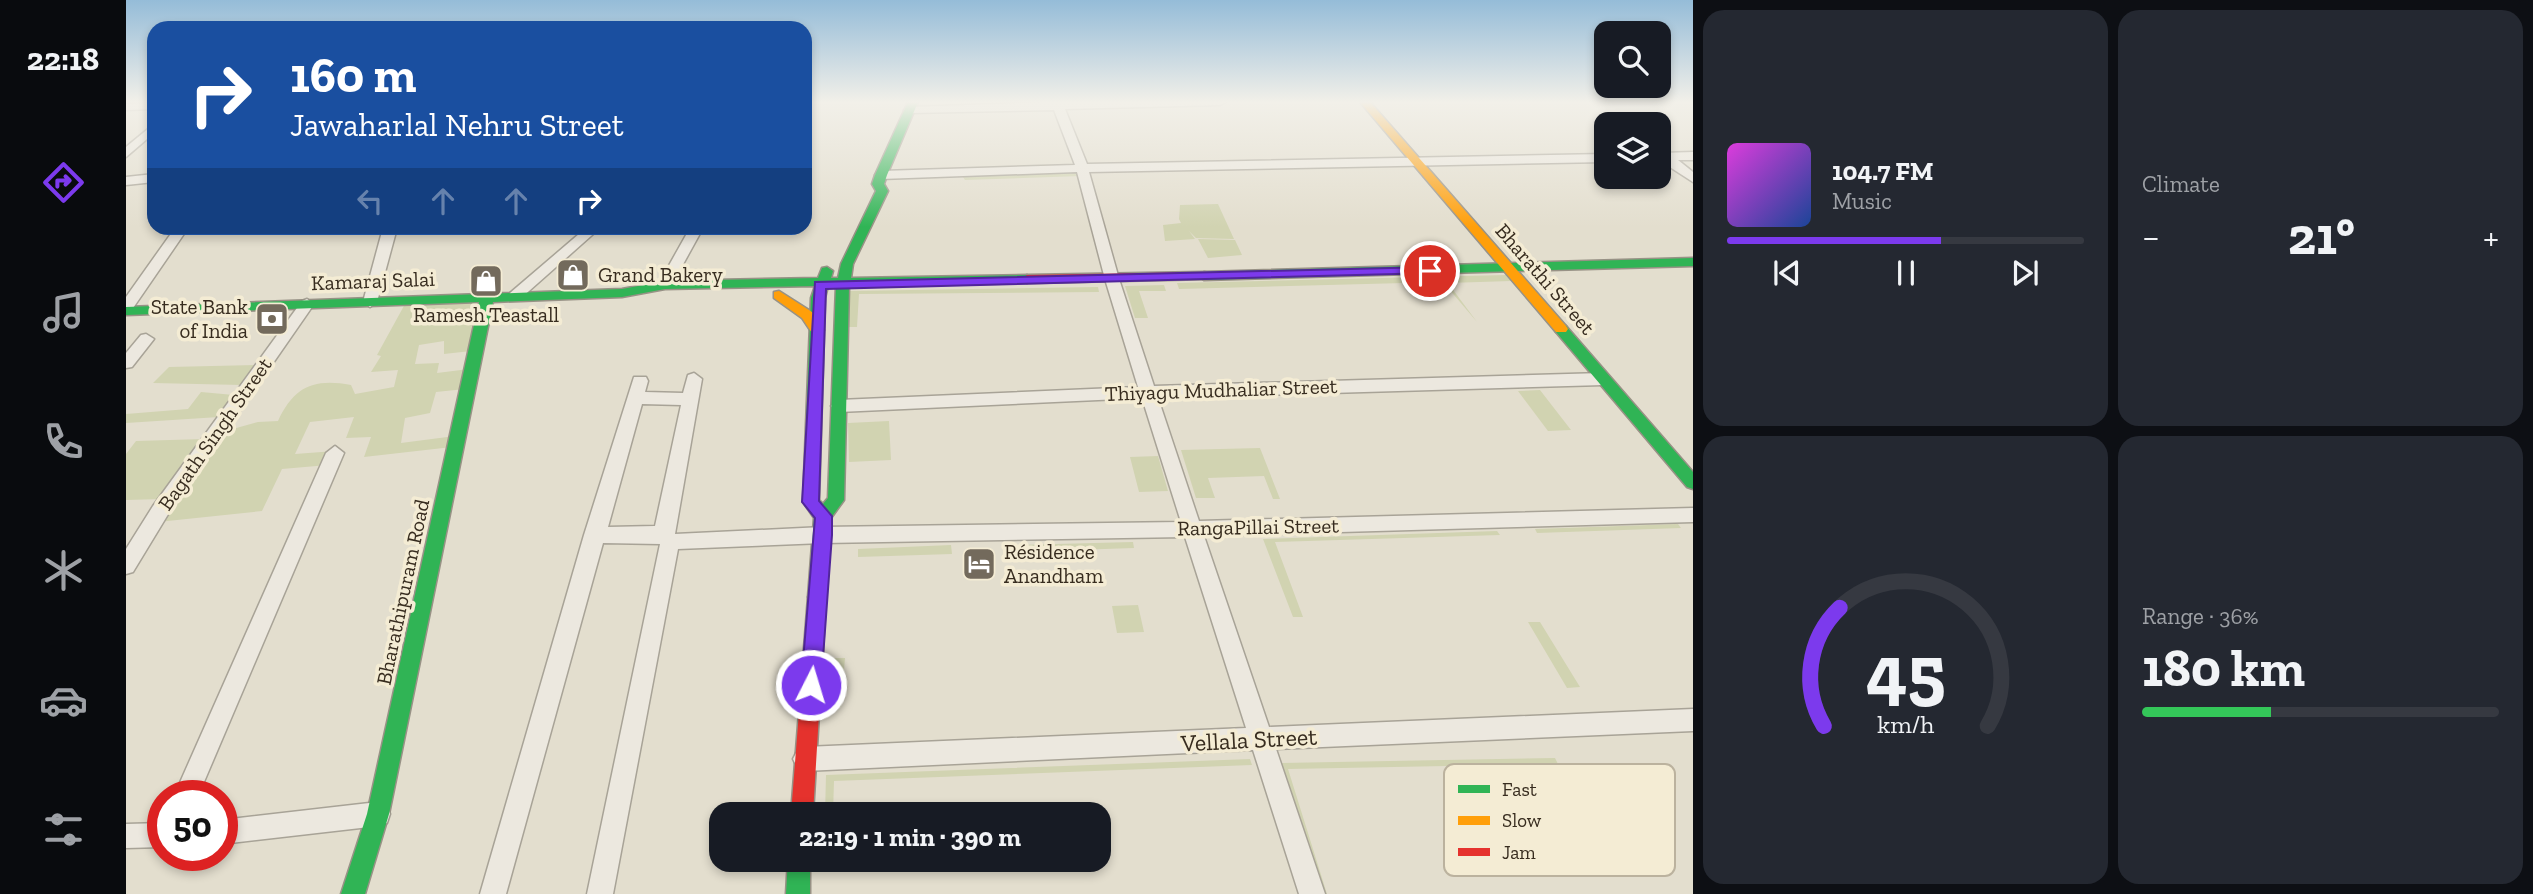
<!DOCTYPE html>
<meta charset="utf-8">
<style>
:root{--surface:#171b24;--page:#242831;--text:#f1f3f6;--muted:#9ea1a6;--line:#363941;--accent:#7c3aed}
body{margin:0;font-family:"Zilla Slab",serif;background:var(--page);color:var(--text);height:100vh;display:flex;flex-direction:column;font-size:26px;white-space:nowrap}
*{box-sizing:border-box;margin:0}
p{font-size:23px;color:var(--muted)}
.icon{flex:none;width:38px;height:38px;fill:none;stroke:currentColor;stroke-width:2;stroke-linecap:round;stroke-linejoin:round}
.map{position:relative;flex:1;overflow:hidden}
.panel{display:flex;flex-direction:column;gap:10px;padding:10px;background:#0d0f14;width:840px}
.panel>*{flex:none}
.top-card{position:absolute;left:21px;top:21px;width:665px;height:214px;border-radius:21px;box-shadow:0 4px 10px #0003;background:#1a4fa0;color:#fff;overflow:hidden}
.fabs{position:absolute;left:1468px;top:21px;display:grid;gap:14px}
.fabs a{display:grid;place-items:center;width:77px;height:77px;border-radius:14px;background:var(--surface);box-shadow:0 4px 10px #0003;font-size:35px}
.speed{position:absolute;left:21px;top:780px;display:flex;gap:14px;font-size:35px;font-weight:700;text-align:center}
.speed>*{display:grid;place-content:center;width:91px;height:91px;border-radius:50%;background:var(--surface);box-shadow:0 4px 10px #0003;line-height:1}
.speed .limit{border:10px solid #d22;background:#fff;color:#111}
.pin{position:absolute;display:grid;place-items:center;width:60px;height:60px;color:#fff;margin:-30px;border:4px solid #fff;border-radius:50%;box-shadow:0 2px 7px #0007}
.me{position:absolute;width:77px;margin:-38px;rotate:5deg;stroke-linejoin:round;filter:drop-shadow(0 0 5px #0008)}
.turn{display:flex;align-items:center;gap:24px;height:147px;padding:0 28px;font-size:32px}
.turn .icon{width:91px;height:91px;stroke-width:2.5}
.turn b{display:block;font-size:49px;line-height:60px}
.lanes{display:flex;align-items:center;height:66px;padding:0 28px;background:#0003;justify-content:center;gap:35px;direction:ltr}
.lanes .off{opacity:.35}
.big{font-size:52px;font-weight:700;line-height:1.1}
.panel .card{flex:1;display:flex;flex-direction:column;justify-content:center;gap:10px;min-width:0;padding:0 24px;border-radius:21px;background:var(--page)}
.panel .dial{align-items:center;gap:0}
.dial svg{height:182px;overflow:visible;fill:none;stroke:var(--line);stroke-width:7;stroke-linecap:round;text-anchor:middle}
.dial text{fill:var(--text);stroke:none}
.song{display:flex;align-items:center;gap:21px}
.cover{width:84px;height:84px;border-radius:10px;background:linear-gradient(135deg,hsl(300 70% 55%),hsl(220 70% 35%))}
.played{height:7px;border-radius:4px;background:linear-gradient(90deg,var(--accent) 60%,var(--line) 60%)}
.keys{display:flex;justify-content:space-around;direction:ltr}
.heat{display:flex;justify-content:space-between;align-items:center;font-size:38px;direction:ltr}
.charge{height:10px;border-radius:5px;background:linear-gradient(90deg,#34c759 36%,var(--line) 0)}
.panel .tiles{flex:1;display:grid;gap:10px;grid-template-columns:repeat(2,1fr)}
.trip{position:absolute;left:583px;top:802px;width:402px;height:70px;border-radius:21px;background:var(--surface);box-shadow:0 4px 10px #0003;font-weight:700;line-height:70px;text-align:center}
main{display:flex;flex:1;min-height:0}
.tab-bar{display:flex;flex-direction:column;width:126px;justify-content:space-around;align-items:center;background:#090b0e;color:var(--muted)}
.tab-bar .icon{width:49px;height:49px}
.tab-bar .active{color:var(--accent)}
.tab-bar b{font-size:32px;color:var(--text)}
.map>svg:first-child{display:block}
.green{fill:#d1d3b1}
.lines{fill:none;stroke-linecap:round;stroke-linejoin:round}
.street-casing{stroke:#a8a397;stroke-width:3}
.fast-casing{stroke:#989286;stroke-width:3}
.slow-casing{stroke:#989286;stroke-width:3}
.jam-casing{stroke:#989286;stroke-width:3}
.street{fill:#ece8df;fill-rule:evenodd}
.fast{fill:#30b455;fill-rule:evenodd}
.slow{fill:#ff9f0a;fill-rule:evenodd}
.jam{fill:#e5322d;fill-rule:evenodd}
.route{fill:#7c3aed;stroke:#51269a;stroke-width:2}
.labels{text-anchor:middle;stroke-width:7;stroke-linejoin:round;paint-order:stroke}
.poi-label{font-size:21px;fill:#372c1f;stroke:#f4ecd4;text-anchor:start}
.street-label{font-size:21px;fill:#372c1f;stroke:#f4ecd4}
.near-street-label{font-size:24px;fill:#372c1f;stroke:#f4ecd4}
.key{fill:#f4ecd4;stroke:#bbb29e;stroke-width:2}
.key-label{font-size:19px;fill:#372c1f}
</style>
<main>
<nav class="tab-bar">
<b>22:18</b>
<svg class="icon active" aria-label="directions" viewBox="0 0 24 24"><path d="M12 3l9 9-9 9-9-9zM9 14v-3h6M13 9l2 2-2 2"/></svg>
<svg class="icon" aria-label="music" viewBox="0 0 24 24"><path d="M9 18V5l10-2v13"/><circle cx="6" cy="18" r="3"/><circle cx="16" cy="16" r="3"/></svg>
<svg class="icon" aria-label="phone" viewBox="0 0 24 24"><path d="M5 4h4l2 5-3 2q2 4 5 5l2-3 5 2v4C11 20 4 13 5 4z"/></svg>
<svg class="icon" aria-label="climate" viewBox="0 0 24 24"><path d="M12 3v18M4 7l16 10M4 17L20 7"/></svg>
<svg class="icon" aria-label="car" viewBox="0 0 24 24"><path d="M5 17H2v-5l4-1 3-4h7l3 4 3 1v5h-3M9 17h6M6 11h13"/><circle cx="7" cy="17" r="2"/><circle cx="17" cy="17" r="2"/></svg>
<svg class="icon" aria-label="filters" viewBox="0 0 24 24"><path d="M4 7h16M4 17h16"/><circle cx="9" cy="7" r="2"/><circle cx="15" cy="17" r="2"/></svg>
</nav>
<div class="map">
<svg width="1567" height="894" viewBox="0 0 1567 894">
<rect width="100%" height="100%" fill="#e3dece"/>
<path class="green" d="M953,169L955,176L839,180L835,174Z
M1092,204L1108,239L1070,238L1063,231L1069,239L1039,241L1037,225L1055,223L1053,219L1054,205Z
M1072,239L1109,240L1116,255L1082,258Z
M1380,275L1385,281L1322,283L1351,322L1317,282L1053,289L1051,283Z
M1038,285L1040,291H1013L1022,318H1009L999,286Z
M972,287L973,292L733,294L731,327H721L723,291Z
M356,300L345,351L318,354V341L293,345L289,364L313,363L311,373L343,369L339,389L310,392L304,413L279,418L275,443L329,436L326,447L238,457L245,437L220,438L228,417L184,422L169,454L209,451L202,465L156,469L136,511L32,522L96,432L132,422L152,421C168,387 187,378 225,385L229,394L268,387L272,370L245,372L255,356L251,355L279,304Z
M131,365L116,385L27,383L43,367Z
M1414,390L1445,430L1422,431L1392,391Z
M75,392L108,395L93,417L0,423V414L62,409Z
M763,421L765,460L723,462L722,423Z
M78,439L37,499L0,500V454L10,441Z
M1134,448L1154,499H1147L1138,476L1082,478L1089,498H1070L1055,450Z
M1032,456L1042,491L1013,492L1004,457Z
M1552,524L1555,528L1411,533L1409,529Z
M1371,531L1374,535L1149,542L1177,617H1167L1137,539Z
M1007,542L1008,548L890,552L889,545Z
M825,545L826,554L732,557V549Z
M1012,605L1018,632L991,633L986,606Z
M1402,622H1414L1454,687L1441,688Z
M698,658H719L715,707H694Z
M1429,758L1432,764L1162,769L1201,894H1196L1155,763Z
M1124,759L1126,765L708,781L707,814H699L700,775Z"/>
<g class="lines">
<defs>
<path id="street" d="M926,102H1100L1094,105L939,109L961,164L1480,154V162L963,172L993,279L1028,386L1477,373L1485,379L1477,385L1032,398L1073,521L1567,508V522L1078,536L1143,727L1567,709V731L1150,749L1199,894H1173L1127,750L679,771L671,767L667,759L671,751L679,747L1120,728L1059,537L697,543L552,549L487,894H461L534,544L477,543L380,894H354L458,535L508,377H520L522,381L519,392L557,393L562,375L568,373L576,379L549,534L697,527L1055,522L1016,398L713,412L705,406L713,400L1012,387L979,279L951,172L755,179L749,175L755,171L949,165L928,110L784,113L778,110L784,107ZM516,404L555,405L529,526L482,527Z
M28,103V109L0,110V104Z
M28,124V133L0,157V147Z
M1567,152V160H1552L1567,172V182L1533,160V154L1536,153Z
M28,174V182L0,185V177Z
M49,228H62L5,311L0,313V297Z
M257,228H271L251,302L244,307L237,302Z
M460,228H474L394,299H384V293Z
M564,228H577L544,288H534L532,285Z
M181,299L188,304L186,307L41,516L7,572L0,574V549L27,506L176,301Z
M20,334L28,339L6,367L0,368V353L15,335Z
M209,446L218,453L72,796H48L200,453Z
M252,802L261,805L264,814L261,823L252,826L96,844V820Z
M37,823V847L0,848V824Z"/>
<path id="fast" d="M782,102H792L761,175L758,184L762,191L727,264L725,278L901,275L907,279L901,283L723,286L718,500L705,518L700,597L697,603L691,605L685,603L682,597L688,518L677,502L685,298L689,286L539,289L496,297L367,302L263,814L239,894H215L241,814L353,302L0,315V307L496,289L539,281L692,278L696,268L701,267L707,271L705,278H712L715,264L750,191L746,184L749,175ZM702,286H710L702,498L697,504L693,500L699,298Z
M1567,258V266L1078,280L1072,276L1078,272Z
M1435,325L1440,326L1567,472V489L1561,487L1430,332L1428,329Z
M662,859H684V894H660Z"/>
<path id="slow" d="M1234,102H1244L1440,326L1442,329L1440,332H1430Z
M653,291L686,312L698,330L696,333H686L676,318L648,298V292Z"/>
<path id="jam" d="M1078,272L1083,273V279L901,283L895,279L901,275Z
M691,589L697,591L700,597L687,814H665L682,597L685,591Z"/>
</defs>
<use href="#street" class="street-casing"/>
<use href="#fast" class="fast-casing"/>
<use href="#slow" class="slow-casing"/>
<use href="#jam" class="jam-casing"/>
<use href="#street" class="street"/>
<use href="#fast" class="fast"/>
<use href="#slow" class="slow"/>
<use href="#jam" class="jam"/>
</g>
<linearGradient id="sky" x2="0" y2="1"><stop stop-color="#95bcd8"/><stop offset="0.45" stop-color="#f2f0e9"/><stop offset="1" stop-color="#f2f0e9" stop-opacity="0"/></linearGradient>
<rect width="1567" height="227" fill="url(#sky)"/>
<path class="route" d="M1304,267L1308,268V273L700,289L693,501L706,516V535L695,685L692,691L685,694L678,691L675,685L689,518L676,502L689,282Z"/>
<defs>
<symbol id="shop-square" viewBox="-11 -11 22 22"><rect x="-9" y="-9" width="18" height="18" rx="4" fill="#736a5c" stroke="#f4ecd4"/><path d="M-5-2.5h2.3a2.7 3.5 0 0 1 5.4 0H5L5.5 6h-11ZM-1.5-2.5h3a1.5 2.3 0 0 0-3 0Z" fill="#fff"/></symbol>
<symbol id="bank-square" viewBox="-11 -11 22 22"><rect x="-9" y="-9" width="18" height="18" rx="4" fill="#736a5c" stroke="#f4ecd4"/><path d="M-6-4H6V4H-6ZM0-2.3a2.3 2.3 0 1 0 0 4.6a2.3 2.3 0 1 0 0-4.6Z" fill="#fff"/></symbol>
<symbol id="hotel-square" viewBox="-11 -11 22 22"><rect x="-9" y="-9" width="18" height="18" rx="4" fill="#736a5c" stroke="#f4ecd4"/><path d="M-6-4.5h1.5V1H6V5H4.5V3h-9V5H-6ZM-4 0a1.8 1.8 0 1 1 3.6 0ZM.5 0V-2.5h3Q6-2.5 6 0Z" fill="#fff"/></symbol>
</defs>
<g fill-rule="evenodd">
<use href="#shop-square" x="428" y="256" width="38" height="38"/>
<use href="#shop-square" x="341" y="262" width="38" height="38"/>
<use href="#bank-square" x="127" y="300" width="38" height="38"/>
<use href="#hotel-square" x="834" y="545" width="38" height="38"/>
</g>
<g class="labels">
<g class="poi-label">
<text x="472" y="282">Grand Bakery</text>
<text x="122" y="314" text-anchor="end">State Bank<tspan x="122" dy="24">of India</tspan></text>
<text x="360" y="322" text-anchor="middle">Ramesh Teastall</text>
<text x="878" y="559">Résidence<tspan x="878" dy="24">Anandham</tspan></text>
</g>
<g class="street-label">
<text transform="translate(1419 279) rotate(49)" y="7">Bharathi Street</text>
<text transform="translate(247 281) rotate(-2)" y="7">Kamaraj Salai</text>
<text transform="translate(1095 390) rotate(-2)" y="7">Thiyagu Mudhaliar Street</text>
<text transform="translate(89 434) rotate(-55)" y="7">Bagath Singh Street</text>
<text transform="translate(1132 527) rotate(-1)" y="7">RangaPillai Street</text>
<text transform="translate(277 592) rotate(-78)" y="7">Bharathipuram Road</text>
</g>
<g class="near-street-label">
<text transform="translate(1123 740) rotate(-3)" y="8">Vellala Street</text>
</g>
</g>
<rect x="1318" y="764" width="231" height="112" rx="10" class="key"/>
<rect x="1332" y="785" width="32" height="8" fill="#30b455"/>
<rect x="1332" y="816" width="32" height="9" fill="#ff9f0a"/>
<rect x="1332" y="848" width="32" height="8" fill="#e5322d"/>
<g class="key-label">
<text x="1376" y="796">Fast</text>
<text x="1376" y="827">Slow</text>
<text x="1376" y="859">Jam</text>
</g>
</svg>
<div class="fabs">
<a><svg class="icon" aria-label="search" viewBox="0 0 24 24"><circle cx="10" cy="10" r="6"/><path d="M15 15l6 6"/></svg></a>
<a><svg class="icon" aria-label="layers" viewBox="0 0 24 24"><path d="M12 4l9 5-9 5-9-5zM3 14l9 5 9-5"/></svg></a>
</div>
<div class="speed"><div class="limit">50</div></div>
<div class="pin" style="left:1304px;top:271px;background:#d93025"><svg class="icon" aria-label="arrive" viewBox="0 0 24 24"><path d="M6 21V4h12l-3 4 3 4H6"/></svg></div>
<svg class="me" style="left:685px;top:685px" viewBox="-20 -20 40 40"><circle r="17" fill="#7c3aed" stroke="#fff" stroke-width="3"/><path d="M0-11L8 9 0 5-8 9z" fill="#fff"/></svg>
<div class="trip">22:19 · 1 min · 390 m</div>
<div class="top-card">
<div class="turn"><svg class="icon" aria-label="right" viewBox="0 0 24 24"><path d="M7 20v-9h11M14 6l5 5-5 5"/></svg><div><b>160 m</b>Jawaharlal Nehru Street</div></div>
<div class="lanes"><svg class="icon off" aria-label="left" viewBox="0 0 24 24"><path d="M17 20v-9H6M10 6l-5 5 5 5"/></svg><svg class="icon off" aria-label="ahead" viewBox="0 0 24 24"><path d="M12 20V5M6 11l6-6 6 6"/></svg><svg class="icon off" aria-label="ahead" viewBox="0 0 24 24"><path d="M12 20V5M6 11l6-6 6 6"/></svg><svg class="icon" aria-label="right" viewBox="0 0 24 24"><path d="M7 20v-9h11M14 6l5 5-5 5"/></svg></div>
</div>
</div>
<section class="panel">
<div class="tiles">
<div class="card">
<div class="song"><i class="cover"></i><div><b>104.7 FM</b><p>Music</p></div></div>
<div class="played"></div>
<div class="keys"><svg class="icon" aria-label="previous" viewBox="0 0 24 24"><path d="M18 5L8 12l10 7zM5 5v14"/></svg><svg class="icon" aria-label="pause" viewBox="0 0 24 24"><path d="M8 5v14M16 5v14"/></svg><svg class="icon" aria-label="next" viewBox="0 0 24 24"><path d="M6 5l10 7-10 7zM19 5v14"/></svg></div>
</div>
<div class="card"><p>Climate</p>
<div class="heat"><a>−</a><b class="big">21°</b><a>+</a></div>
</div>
<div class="card dial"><svg viewBox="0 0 100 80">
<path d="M14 69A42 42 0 1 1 86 69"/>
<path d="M14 69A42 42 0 0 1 21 17" stroke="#7c3aed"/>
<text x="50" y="56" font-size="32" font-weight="700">45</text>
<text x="50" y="72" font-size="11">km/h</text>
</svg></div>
<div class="card"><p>Range · 36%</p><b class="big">180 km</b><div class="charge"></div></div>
</div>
</section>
</main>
